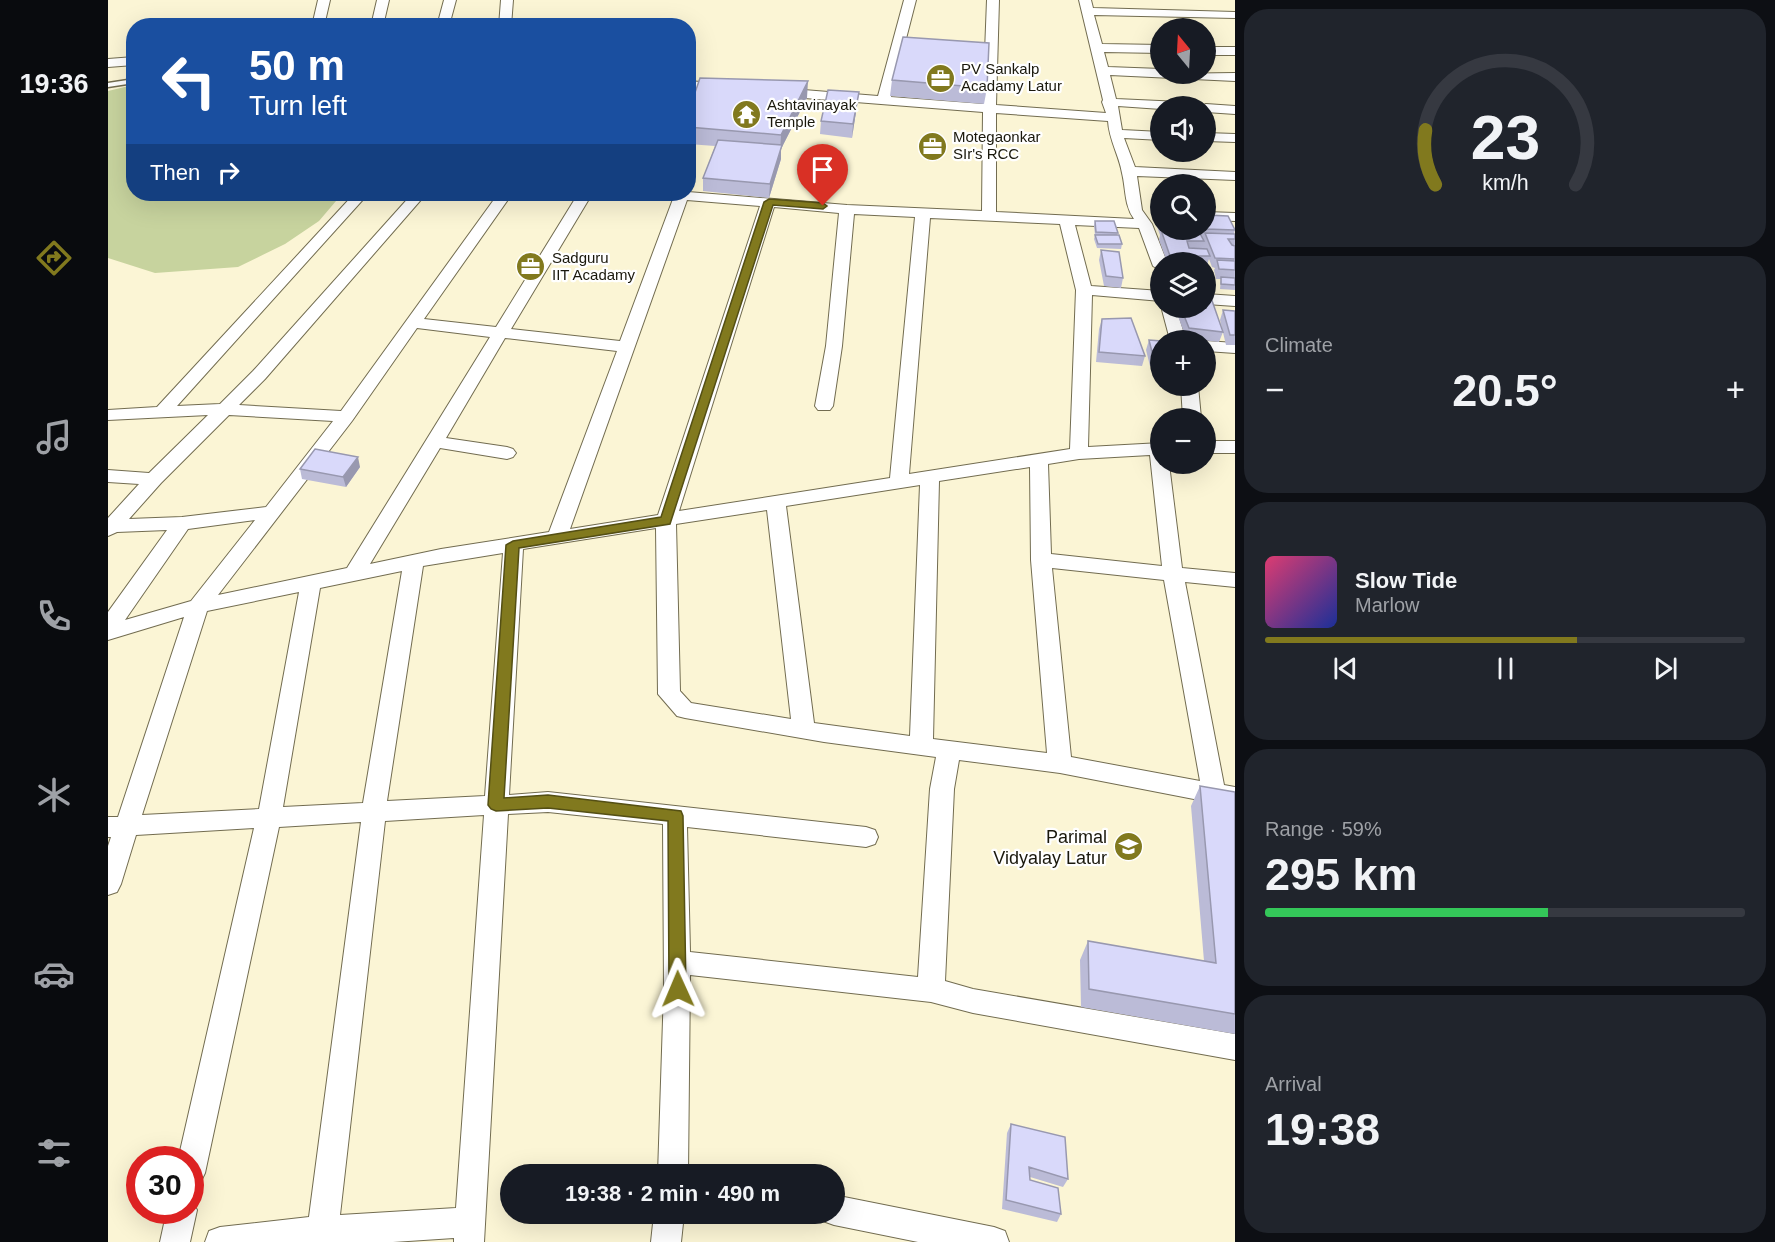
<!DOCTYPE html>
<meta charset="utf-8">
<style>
:root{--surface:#171b24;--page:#20242c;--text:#f1f3f6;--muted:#9ea1a6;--line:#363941;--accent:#81791e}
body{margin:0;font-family:Arial,sans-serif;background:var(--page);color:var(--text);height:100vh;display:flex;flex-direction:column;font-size:22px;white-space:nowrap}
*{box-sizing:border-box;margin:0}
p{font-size:20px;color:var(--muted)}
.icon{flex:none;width:33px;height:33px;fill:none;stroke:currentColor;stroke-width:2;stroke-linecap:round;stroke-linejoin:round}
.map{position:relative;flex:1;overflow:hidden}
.details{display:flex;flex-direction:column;gap:9px;padding:9px;background:#0d0f14;width:540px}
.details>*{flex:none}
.top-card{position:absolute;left:18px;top:18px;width:570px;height:183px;border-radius:24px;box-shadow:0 6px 24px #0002;background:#1a4fa0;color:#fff;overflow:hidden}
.needle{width:39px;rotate:342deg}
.tools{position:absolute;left:1042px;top:18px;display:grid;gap:12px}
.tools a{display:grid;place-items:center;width:66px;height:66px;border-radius:50%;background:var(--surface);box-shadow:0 6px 24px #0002;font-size:30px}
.speed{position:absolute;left:18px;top:1146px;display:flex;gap:12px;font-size:30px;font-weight:700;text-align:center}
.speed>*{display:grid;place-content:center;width:78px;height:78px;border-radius:50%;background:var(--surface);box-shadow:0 6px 24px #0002;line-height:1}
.speed .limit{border:9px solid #d22;background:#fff;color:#111}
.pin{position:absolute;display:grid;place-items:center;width:51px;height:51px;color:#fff;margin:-62px -26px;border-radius:50% 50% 50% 0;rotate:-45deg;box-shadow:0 0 6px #0007}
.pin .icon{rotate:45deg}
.me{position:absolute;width:66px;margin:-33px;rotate:359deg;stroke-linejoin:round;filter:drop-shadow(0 0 4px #0008)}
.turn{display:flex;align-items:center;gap:21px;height:126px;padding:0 24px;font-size:27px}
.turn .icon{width:78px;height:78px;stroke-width:2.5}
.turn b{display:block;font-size:42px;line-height:51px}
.then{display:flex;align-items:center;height:57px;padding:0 24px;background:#0003;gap:12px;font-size:22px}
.big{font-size:45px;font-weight:800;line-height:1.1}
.details .tile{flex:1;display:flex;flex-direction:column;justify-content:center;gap:9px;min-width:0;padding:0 21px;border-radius:24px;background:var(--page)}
.details .dial{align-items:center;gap:0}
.dial svg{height:156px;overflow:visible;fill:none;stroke:var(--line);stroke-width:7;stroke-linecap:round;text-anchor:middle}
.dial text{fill:var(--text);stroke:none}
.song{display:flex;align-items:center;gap:18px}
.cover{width:72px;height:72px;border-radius:9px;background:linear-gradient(135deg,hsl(340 70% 55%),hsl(230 70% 35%))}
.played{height:6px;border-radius:3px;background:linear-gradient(90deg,var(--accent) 65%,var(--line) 65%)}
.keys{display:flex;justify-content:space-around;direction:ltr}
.heat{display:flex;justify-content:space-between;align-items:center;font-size:33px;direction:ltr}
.charge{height:9px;border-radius:4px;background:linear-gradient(90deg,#34c759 59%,var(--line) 0)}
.trip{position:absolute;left:392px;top:1164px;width:345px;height:60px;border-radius:30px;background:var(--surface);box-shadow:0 6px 24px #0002;font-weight:800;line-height:60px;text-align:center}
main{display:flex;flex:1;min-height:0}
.tabs{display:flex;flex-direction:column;width:108px;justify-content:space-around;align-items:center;background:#090b0e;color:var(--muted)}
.tabs .icon{width:42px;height:42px}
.tabs .active{color:var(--accent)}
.tabs b{font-size:27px;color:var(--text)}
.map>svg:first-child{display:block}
.green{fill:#c7d39e}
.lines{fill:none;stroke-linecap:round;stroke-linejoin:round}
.service-casing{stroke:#726c50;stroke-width:3}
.minor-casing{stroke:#726c50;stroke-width:2}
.service{fill:#fff;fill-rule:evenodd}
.minor{fill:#fff;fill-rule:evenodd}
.wall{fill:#bbbbd7}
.shaded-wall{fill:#9898af}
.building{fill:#d9d9fa;stroke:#9898af;stroke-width:1.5}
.route{fill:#81791e;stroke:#544f14;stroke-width:1.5}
.labels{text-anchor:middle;stroke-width:4.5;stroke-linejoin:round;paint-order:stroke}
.far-poi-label{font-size:15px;fill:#1a180c;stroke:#fff;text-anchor:start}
.poi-label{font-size:18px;fill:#1a180c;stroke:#fff;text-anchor:end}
</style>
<main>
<nav class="tabs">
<b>19:36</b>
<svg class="icon active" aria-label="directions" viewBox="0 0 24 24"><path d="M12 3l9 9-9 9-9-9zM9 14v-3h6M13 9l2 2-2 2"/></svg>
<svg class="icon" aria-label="music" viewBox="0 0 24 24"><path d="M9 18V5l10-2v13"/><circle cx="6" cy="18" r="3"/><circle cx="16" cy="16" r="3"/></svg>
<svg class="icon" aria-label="phone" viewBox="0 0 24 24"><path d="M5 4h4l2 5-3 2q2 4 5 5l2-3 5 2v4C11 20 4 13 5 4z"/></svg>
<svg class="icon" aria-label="climate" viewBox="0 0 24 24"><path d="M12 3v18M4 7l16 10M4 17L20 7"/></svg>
<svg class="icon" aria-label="car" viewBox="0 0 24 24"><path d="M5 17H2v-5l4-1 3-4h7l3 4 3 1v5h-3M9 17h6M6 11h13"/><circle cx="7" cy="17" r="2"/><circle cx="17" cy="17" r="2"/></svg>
<svg class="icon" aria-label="filters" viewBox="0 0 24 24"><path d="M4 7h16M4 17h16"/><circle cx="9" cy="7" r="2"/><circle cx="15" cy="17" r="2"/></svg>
</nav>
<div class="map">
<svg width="1127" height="1242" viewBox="0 0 1127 1242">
<rect width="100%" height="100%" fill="#fbf5d5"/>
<path class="green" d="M25,85L26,194H234L211,221L177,244L130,267L47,273L0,258V91Z"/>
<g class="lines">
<defs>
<path id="service" d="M26,79V83L0,87V83Z"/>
<path id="minor" d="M210,0H222L216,26H204Z
M269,0H281L275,26H263Z
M336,0H348L341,26H329Z
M393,0H405L403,26H391Z
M796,0H808L783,97L875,104L879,0H891L888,105L998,113L994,102L995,100L971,0H983L985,8L1127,12V18L986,15L994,44L1053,45V53L996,52L1000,67L1053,69V74L1127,73V81L1002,75L1008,99L1073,102L1079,106H1053V109L1010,106L1014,130L1053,132V140L1016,138L1027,167L1127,172V180L1029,176L1034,210L1044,224L1059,262H1053V271L1045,266L1031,228L967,225L983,286L1053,291V301L984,295L980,447L1053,443V464H1061L1074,568L1127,573V587L1077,582L1116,785L1127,787V807L952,773L851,760L846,789L837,981L865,989L1127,1034V1060L865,1013L823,1002L582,975L580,1174H550L556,989L555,824L440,812L400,814L376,1242H346V1238L285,1242H97L101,1231L112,1227L201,1217L253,822L171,827L97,1173L92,1183L82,1188V1160H70L146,828L28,835L13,884L9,892L0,895V846L3,837H0V817H10L76,617L0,640V612L59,530L9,532L0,536V518L31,484L0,482V470L41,473L100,415L0,420V410L49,407L246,194H260L69,406L112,404L145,371L304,194H318L157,379L131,405L233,411L390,194H404L316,319L388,327L470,194H484L403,329L512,341L565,199L550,197L548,194L580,192L739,205L874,211L875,112L671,96L665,92L671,88L770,96ZM888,113L1000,121C1001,140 1011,155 1014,173C1018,189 1016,205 1026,219L888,212ZM579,200L652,206L550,515L462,529ZM666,207L731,213L718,346L707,406L710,410H722L725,406L734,346L746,214L807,217L782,478L571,511ZM822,218L952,224L968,290L962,449L801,474ZM309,328L382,337L239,568L110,595L244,421ZM397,338L509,351L441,532L333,549L262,564L332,448L399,459L405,457L408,453L405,449L399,447L338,438ZM121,415L225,421L158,507L74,517L21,519L53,483ZM1042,455L1054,566L943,554L940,464L971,459ZM922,467L923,560L939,753L825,739L831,481ZM812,485L802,736L706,723L678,506ZM659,510L683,719L583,703L572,691L568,524ZM147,520L83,601L17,620L80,529ZM548,528L550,694L569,716L577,718L716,742L828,757L822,789L810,977L582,952L579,827L758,847L767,844L770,837L767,830L758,827L440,792L401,795L415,549ZM395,553L377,796L279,801L315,566ZM944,568L1056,580L1092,781L963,757ZM294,571L255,803L175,807L212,588ZM191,592L151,809L34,815L99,611ZM376,815L348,1208L232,1215L277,821Z
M1098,47H1127V55H1098Z
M26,57V65L0,67V59Z
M580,81L619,84L625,88L619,92L580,89Z
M1098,104L1127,106V114L1098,112V106H1093Z
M1098,133L1127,134V142L1098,141Z
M1098,212L1127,213V221L1098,220Z
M1098,294L1127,296V306L1098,304Z
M1053,306L1068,308L1078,340H1062Z
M1098,341L1127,343V353L1098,351Z
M1073,386H1090L1093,418H1075Z
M1098,441H1127V453H1098Z
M726,1195L886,1227L897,1231L901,1242H810L726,1225L715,1221L712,1214H726Z
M82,1198L89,1210L82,1242H52L59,1210H82Z
M546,1214H576L573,1242H543Z"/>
</defs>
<use href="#service" class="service-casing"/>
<use href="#minor" class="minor-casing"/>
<use href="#service" class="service"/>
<use href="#minor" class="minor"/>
</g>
<path class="wall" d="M784,80L879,88L876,104L782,96Z
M751,92L744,138L712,134L713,121Z
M699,98L673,149V159L661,198L595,191V178L607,146L580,144V113Z
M1049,212H1053V230H1098V215L1127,230L1126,234H1127V290L1112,289L1113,279H1108L1106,270L1107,268L1104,267L1101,259L1099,265L1101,272L1100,277L1098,276V262H1059L1051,240L1052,235L1047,221Z
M987,221L1010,233L1009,235L1014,244L1013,249L989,248L986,239L987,235L986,226Z
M993,250L1015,278L1013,288L996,286L991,260Z
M1067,308H1098L1115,332L1111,342L1078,338Z
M1115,310L1127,311V345H1118L1112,320Z
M994,319L1037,356L1034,366L988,362L991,329Z
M1041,340L1053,341V368L1042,366L1038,350Z
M252,467L238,487L194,479L192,469Z
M1092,786L1127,792V1034L973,1007L972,960L980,941L1096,961L1083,806Z
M903,1124L960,1179L955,1187L922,1177V1180L953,1214L949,1222L894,1209L899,1133Z"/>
<path class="shaded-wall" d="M700,81L699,98L673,149V159L661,198L662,184L672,152L673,135Z
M751,92L749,105L744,138L745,124Z
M250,457L252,467L238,487L235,477Z"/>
<path class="building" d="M795,37L881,43L879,88L784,80Z
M592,78L700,81L673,135L580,127V113Z
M720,90L751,92L745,124L713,121Z
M610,140L674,145L662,184L595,178Z
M1049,212H1053V222Z
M1098,215L1120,216L1127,230L1098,229Z
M987,221H1006L1010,233L988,232Z
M1053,230H1090L1096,241H1079L1081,248L1099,249L1102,256H1062Z
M1097,233L1127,234V239H1120L1124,245L1127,246V259L1107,258Z
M987,235H1011L1014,244H990Z
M993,250L1011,252L1015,278L998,276Z
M1109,260L1127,261V270L1111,269Z
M1098,264H1099L1101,272L1098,271Z
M1113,277L1127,278V285L1113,284Z
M1098,292H1101L1115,332L1081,328L1073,308H1098Z
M1115,310L1127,311V335H1122Z
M1023,318L1037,356L991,352L994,319Z
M1041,340L1053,341V357L1045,356Z
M207,449L250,457L235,477L192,469Z
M1092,786L1127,792V1014L981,989L980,941L1108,963Z
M903,1124L957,1137L960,1179L921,1167L922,1180L950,1188L953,1214L898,1200Z"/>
<path class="route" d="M661,199L715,203L719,206L715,209L665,205L562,524L411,548L396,798L440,795L573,811L575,816L578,989L576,994L570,996L563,994L561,989L560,821L440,808L388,811L383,809L380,805L398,545L405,541L553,517L656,202Z"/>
<defs>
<symbol id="office-disc" viewBox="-11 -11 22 22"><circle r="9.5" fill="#81791e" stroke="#fff"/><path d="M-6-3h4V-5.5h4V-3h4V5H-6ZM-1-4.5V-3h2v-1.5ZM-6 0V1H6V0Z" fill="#fff"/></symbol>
<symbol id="temple-disc" viewBox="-11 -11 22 22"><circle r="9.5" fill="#81791e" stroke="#fff"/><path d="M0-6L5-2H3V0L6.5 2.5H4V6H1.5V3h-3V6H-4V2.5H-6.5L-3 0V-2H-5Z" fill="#fff"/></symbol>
<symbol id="school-disc" viewBox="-11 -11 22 22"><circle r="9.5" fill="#81791e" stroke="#fff"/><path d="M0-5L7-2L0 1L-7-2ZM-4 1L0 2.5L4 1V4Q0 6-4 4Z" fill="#fff"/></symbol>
</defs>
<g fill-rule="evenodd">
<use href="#office-disc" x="816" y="62" width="33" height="33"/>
<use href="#temple-disc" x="622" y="98" width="33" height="33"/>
<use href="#office-disc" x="808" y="130" width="33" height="33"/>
<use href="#office-disc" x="406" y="250" width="33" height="33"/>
<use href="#school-disc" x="1004" y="830" width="33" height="33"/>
</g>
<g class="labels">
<g class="far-poi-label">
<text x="853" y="74">PV Sankalp<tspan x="853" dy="17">Acadamy Latur</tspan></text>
<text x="659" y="110">Ashtavinayak<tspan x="659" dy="17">Temple</tspan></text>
<text x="845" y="142">Motegaonkar<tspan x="845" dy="17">SIr's RCC</tspan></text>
<text x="444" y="263">Sadguru<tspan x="444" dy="17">IIT Acadamy</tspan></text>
</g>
<g class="poi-label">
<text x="999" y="843">Parimal<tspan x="999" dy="21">Vidyalay Latur</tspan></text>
</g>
</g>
</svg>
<div class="tools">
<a><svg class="needle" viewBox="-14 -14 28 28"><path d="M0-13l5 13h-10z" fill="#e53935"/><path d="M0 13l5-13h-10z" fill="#9ea1a6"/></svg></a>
<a><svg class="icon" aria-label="sound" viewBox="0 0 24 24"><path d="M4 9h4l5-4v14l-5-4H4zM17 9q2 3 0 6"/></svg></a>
<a><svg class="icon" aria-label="search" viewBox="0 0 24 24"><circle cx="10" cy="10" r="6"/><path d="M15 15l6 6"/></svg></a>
<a><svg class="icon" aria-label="layers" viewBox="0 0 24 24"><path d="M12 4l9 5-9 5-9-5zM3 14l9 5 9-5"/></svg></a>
<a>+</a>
<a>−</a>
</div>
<div class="speed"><div class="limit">30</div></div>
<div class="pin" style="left:715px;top:206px;background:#d93025"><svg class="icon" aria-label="arrive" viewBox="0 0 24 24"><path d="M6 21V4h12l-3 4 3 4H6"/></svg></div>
<svg class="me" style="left:570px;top:989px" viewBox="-20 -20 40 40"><path d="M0-17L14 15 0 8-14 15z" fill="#81791e" stroke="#fff" stroke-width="4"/></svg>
<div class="trip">19:38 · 2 min · 490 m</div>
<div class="top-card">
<div class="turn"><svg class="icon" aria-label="left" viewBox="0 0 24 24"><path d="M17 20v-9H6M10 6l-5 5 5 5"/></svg><div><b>50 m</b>Turn left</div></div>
<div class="then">Then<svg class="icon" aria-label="right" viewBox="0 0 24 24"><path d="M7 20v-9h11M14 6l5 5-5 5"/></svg></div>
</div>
</div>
<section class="details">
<div class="tile dial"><svg viewBox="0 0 100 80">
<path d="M14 69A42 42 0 1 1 86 69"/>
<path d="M14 69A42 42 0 0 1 9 41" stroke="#81791e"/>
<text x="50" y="56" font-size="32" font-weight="700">23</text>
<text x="50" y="72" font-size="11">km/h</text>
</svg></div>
<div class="tile"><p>Climate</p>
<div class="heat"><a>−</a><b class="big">20.5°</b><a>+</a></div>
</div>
<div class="tile">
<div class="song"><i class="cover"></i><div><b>Slow Tide</b><p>Marlow</p></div></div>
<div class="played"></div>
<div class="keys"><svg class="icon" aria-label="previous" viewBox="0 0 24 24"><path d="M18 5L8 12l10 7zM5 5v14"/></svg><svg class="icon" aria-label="pause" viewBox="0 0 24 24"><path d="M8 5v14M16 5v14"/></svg><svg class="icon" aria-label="next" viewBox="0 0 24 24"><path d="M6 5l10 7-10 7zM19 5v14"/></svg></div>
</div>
<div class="tile"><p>Range · 59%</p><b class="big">295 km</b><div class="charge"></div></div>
<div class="tile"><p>Arrival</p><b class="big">19:38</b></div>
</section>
</main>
